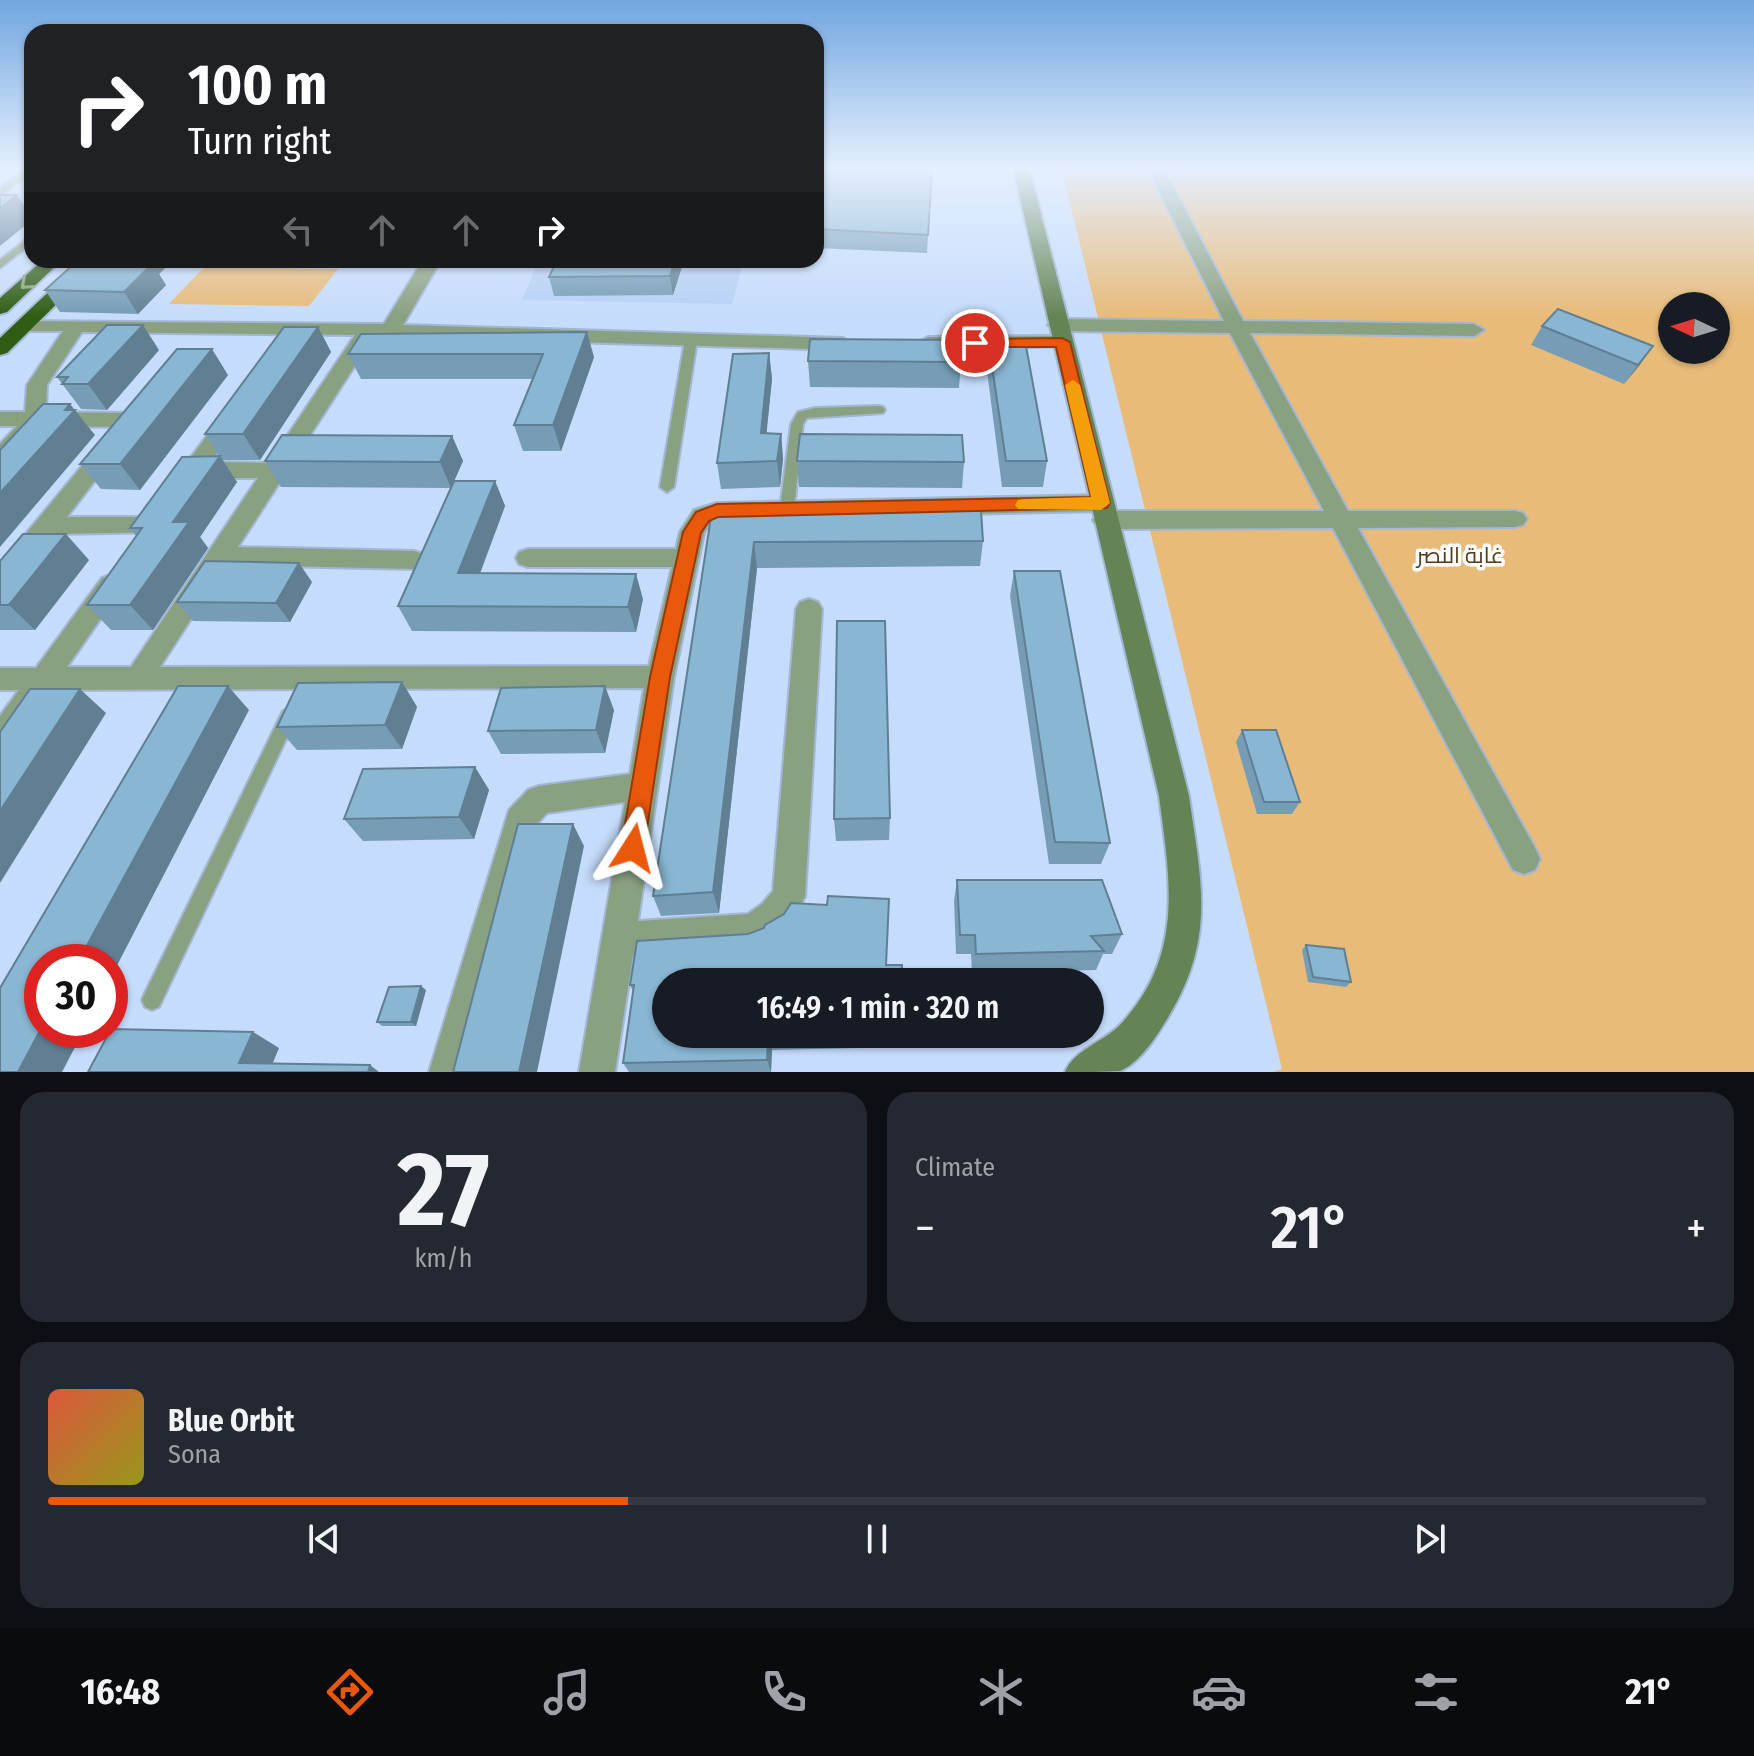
<!DOCTYPE html>
<meta charset="utf-8">
<style>
:root{--surface:#171b24;--page:#242831;--text:#f1f3f6;--muted:#9ea1a6;--line:#363941;--accent:#ea580c}
body{margin:0;font-family:"Fira Sans Condensed",Cairo,sans-serif;background:var(--page);color:var(--text);height:100vh;display:flex;flex-direction:column;font-size:30px;white-space:nowrap}
*{box-sizing:border-box;margin:0}
p{font-size:26px;color:var(--muted)}
.icon{flex:none;width:44px;height:44px;fill:none;stroke:currentColor;stroke-width:2;stroke-linecap:round;stroke-linejoin:round}
.map{position:relative;height:1072px;overflow:hidden}
.sheet{display:flex;flex-direction:column;gap:20px;padding:20px;background:#0d0f14;flex:1}
.sheet>*{flex:none}
.banner{position:absolute;left:24px;top:24px;width:800px;height:244px;border-radius:24px;box-shadow:0 2px 6px #0004;background:#202124;color:#fff;overflow:hidden}
.needle{width:52px;rotate:274deg}
.fabs{position:absolute;left:1658px;top:292px;display:grid;gap:16px}
.fabs a{display:grid;place-items:center;width:72px;height:72px;border-radius:50%;background:var(--surface);box-shadow:0 2px 6px #0004;font-size:40px}
.speed{position:absolute;left:24px;top:944px;display:flex;gap:16px;font-size:40px;font-weight:700;text-align:center}
.speed>*{display:grid;place-content:center;width:104px;height:104px;border-radius:50%;background:var(--surface);box-shadow:0 2px 6px #0004;line-height:1}
.speed .limit{border:12px solid #d22;background:#fff;color:#111}
.pin{position:absolute;display:grid;place-items:center;width:68px;height:68px;color:#fff;margin:-34px;border:4px solid #fff;border-radius:50%;box-shadow:0 2px 8px #0007}
.me{position:absolute;width:88px;margin:-44px;rotate:9deg;stroke-linejoin:round;filter:drop-shadow(0 0 6px #0008)}
.turn{display:flex;align-items:center;gap:28px;height:168px;padding:0 32px;font-size:36px}
.turn .icon{width:104px;height:104px;stroke-width:2.5}
.turn b{display:block;font-size:56px;line-height:68px}
.lanes{display:flex;align-items:center;height:76px;padding:0 32px;background:#0003;justify-content:center;gap:40px;direction:ltr}
.lanes .off{opacity:.35}
.big{font-size:60px;font-weight:600;line-height:1.1}
.sheet .widget{flex:1;display:flex;flex-direction:column;justify-content:center;gap:12px;min-width:0;padding:0 28px;border-radius:24px;background:var(--page)}
.sheet .dial{align-items:center;gap:0}
.dial b{font-size:104px;line-height:1}
.song{display:flex;align-items:center;gap:24px}
.cover{width:96px;height:96px;border-radius:12px;background:linear-gradient(135deg,hsl(10 70% 55%),hsl(60 70% 35%))}
.played{height:8px;border-radius:4px;background:linear-gradient(90deg,var(--accent) 35%,var(--line) 35%)}
.keys{display:flex;justify-content:space-around;direction:ltr}
.heat{display:flex;justify-content:space-between;align-items:center;font-size:44px;direction:ltr}
.sheet .tiles{flex:1;display:grid;gap:20px;grid-template-columns:1fr 1fr}
.widget:last-child{grid-column:span 2}
.trip{position:absolute;left:652px;top:968px;width:452px;height:80px;border-radius:40px;background:var(--surface);box-shadow:0 2px 6px #0004;font-weight:600;line-height:80px;text-align:center}
.tabs{display:flex;height:128px;justify-content:space-around;align-items:center;background:#090b0e;color:var(--muted)}
.tabs .icon{width:56px;height:56px}
.tabs .current{color:var(--accent)}
.tabs b{font-size:36px;color:var(--text)}
.map>svg:first-child{display:block}
.built{fill:#b6d0f4}
.green{fill:#e8bb79;fill-rule:evenodd}
.lines{fill:none;stroke-linecap:round;stroke-linejoin:round}
.lane-casing{stroke:#a3b7d4;stroke-width:4}
.street-casing{stroke:#a3b7d4;stroke-width:4}
.secondary-casing{stroke:#a3b7d4;stroke-width:4}
.highway-casing{stroke:#a3b7d4;stroke-width:4}
.lane{fill:#8aa181;fill-rule:evenodd}
.street{fill:#8aa181;fill-rule:evenodd}
.secondary{fill:#638455;fill-rule:evenodd}
.highway{fill:#2e5d13;fill-rule:evenodd}
.wall{fill:#769db5}
.shaded-wall{fill:#607f93}
.building{fill:#89b6d2;stroke:#607f93;stroke-width:2}
.oneway{stroke:#8aa47b}
.route{fill:#ea580c;stroke:#983908;stroke-width:2}
.slow{fill:#f59e0b}
.labels{text-anchor:middle;stroke-width:7;stroke-linejoin:round;paint-order:stroke}
.park-label{font-size:22px;fill:#513b19;stroke:#fbfbfb}
</style>
<div class="map">
<svg width="1754" height="1072" viewBox="0 0 1754 1072">
<rect width="100%" height="100%" fill="#c6dcfc"/>
<path class="built" d="M539,260H744L732,304L522,300Z"/>
<path class="green" d="M1061,167H1754V1072H1273L1282,1069ZM1672,306H1716V350H1672Z
M204,267L338,269L309,306L169,304Z"/>
<g class="lines">
<defs>
<path id="lane" d="M27,167H32V172L0,196V188Z
M32,235V243L0,268V260Z
M691,337L697,340L674,487L667,492L660,487L685,340Z
M879,406L883,407L885,410L883,413L807,418L803,424L794,509L792,512H782L780,509L791,424L798,412L815,408Z
M289,709L295,711L297,716L159,1007L152,1010L145,1007L142,1000L145,993L283,711Z"/>
<path id="street" d="M1147,167H1163L1243,321L1474,324L1484,330L1474,336L1250,333L1348,511H1515L1523,513L1527,519L1523,525L1515,527L1358,528L1535,848L1540,859L1535,870L1524,874L1513,870L1333,528L1105,529L1097,526L1093,520L1097,514L1105,511H1324L1230,333L1058,331L1048,325L1058,319L1224,321Z
M423,260H441L403,325L843,338L853,344L843,350L374,336L238,547L414,551L423,554L426,560L423,566L414,569L226,565L160,667L649,666L672,567H528L519,564L516,558L519,552L528,549H676L680,532L694,510L717,503L1101,495L1109,497L1113,503L1109,509L1101,511L718,519L710,522L704,533L674,677L638,921L748,914L762,904L773,891L796,609L800,602L809,599L818,602L822,609L805,897L786,928L752,947L633,955L615,1072H579L625,802L547,813L533,828L465,1072H429L509,810L528,790L539,786L630,774L644,688L51,690L10,748L0,752V716L19,690H0V668H36L102,578L111,575L120,578L124,585L67,667H131L258,478H200C193,488 189,493 176,490L173,484L176,478L222,415H238L241,420L211,462L269,463L355,335L82,332L47,385L46,412L132,413L140,415L143,420L140,425L132,427L40,426L8,463L0,465V444L17,426H0V412H25L27,385L63,331H25L15,325L18,321L384,324Z
M1062,336L1072,342L1069,346L928,349L918,343L928,337Z
M109,441L117,443L120,448L67,517H153L161,520L165,526L161,532L53,534L9,590L0,593V565L101,443Z"/>
<path id="secondary" d="M1013,167H1029L1189,796C1202,887 1217,943 1162,1027C1153,1042 1137,1064 1120,1071C1106,1072 1080,1072 1065,1072C1074,1050 1103,1042 1120,1025C1185,955 1170,881 1159,796Z"/>
<path id="highway" d="M43,260H62L7,312L0,314V298Z
M82,260H101L7,353L0,355V338Z"/>
</defs>
<use href="#lane" class="lane-casing"/>
<use href="#street" class="street-casing"/>
<use href="#secondary" class="secondary-casing"/>
<use href="#highway" class="highway-casing"/>
<use href="#lane" class="lane"/>
<use href="#street" class="street"/>
<use href="#secondary" class="secondary"/>
<use href="#highway" class="highway"/>
</g>
<path class="wall" d="M816,167H932L927,253L816,248Z
M102,260H173L159,274L166,285L138,314L60,312L45,290L99,263Z
M260,260H297L294,265H262Z
M353,260H383L380,264H355Z
M458,260H492L489,265H460Z
M557,260H684L673,295L554,296L549,277Z
M1542,326L1653,346L1624,384L1531,345Z
M318,327L331,352L260,460H223L237,482L200,537L208,548L153,630H111L87,605L136,536L130,528L219,456L205,434Z
M361,334L594,357L561,451H523L514,425L533,379H361L348,354Z
M989,346L1047,461L1043,487H1002L987,371Z
M159,350L107,410L81,409L57,377Z
M769,353L772,379L766,433L781,434L783,459L780,487L721,489L717,463Z
M808,361L961,362L959,388L810,387Z
M228,375L140,490L101,489L80,464Z
M452,436L463,461L451,488L281,487L265,461Z
M797,461L964,462L962,488L799,487Z
M495,481L505,506L480,574L643,599L636,632L412,631L398,606Z
M712,510L983,541L980,566L757,568L719,913L661,916L653,896Z
M89,560L35,630H0V561Z
M1014,571L1110,843L1101,864H1049L1010,596Z
M312,582L290,622L193,621L177,602Z
M402,682L417,707L402,749L297,750L277,727Z
M614,710L605,753L501,754L488,731Z
M1242,730L1300,802L1292,814H1257L1236,742Z
M475,767L489,790L474,839L363,841L344,819Z
M890,818L889,840L836,841L834,819Z
M957,880L1122,934L1112,954H1103L1096,970L972,973L971,954H956L954,901Z
M889,899L666,1034H904V1047L772,1050L771,1072H629L623,1063L633,991L630,985L827,905Z
M1306,945L1351,982L1346,987L1308,982L1302,950Z
M426,990L416,1026H382L377,1022Z"/>
<path class="shaded-wall" d="M17,195L32,217V220L0,246V208Z
M139,260H173L159,274L166,285L138,314L124,292L135,264Z
M675,260H684L673,295L670,276Z
M143,325L159,350L107,410L88,384Z
M318,327L331,352L260,460L243,434Z
M587,332L594,357L561,451L553,425Z
M1653,346L1639,366L1624,384L1638,365Z
M212,349L228,375L140,490L120,464Z
M769,353L772,379L764,459L761,433Z
M70,404L95,435L0,547V493Z
M781,434L783,459L780,487L777,461Z
M452,436L463,461L451,488L440,462Z
M220,456L237,482L200,537L208,548L153,630L130,605L173,522Z
M495,481L505,506L470,599L458,573Z
M66,534L89,560L35,630L9,605Z
M754,542L757,568L719,913L713,892Z
M299,563L312,582L290,622L276,603Z
M636,574L643,599L636,632L628,607Z
M402,682L417,707L402,749L385,725Z
M228,686L249,710L110,979V962H78Z
M605,686L614,710L605,753L596,730Z
M80,689L106,713L0,883V811Z
M475,767L489,790L474,839L459,817Z
M573,824L584,846L537,1072H519Z
M421,986L426,990L416,1026L411,1022Z
M42,1027V1030H84L62,1072H18Z
M253,1032L279,1048L269,1072L239,1063Z
M768,1036L772,1050L771,1072L767,1060Z
M370,1065L379,1072H368Z"/>
<path class="building" d="M816,167H932L928,235L816,229Z
M0,195H17L0,208Z
M102,260H139L135,264H152L124,292L45,290L76,262L99,263Z
M557,260H675L670,276L549,277Z
M1558,309L1653,346L1638,365L1542,326Z
M107,325H143L88,384H62L68,377H57Z
M284,327H318L243,434H205Z
M587,332L553,425H514L543,354H348L361,334Z
M810,339L959,340L961,362L808,361Z
M989,346H1026L1047,461H1006Z
M177,349H212L120,464H80Z
M769,353L761,433L781,434L777,461L717,463L733,354Z
M43,404H70L65,410H75L0,493V450Z
M800,434L962,435L964,462L797,461Z
M282,435L452,436L440,462L265,461Z
M220,456L173,522H189L130,605H87L142,528H130L182,457Z
M454,481H495L458,573L636,574L628,607L398,606Z
M712,510L981,511L983,541L754,542L713,892L653,896Z
M23,534H66L9,605H0V561Z
M205,561L299,563L276,603L177,602Z
M1014,571H1060L1110,843L1055,842Z
M837,621H885L890,818L834,819Z
M402,682L385,725L277,727L298,683Z
M178,686H228L78,962H42V1027L18,1072H0V988Z
M605,686L596,730L488,731L501,688Z
M30,689H80L0,811V732Z
M1242,730H1276L1300,802H1264Z
M475,767L459,817L344,819L363,769Z
M518,824H573L519,1072H453Z
M957,880H1102L1122,934L1091,936L1104,951L976,954L975,935H960Z
M828,896L889,899L886,965H902V982H666V1034H838L768,1036L767,1060L623,1063L634,985H630L637,941L748,934L764,928L765,925L784,914L791,903L827,905Z
M1306,945L1344,949L1351,982L1313,977Z
M421,986L411,1022H377L389,987Z
M111,1029L253,1032L239,1063L370,1065L368,1072H88Z"/>
<defs><path id="oneway-chevron" d="M-2-3.5L2.5 0L-2 3.5" fill="none" stroke-width="1.6" stroke-linecap="round" stroke-linejoin="round" transform="scale(2)"/></defs>
<use class="oneway" href="#oneway-chevron" transform="translate(26 284) rotate(138)"/>
<linearGradient id="sky" x2="0" y2="1"><stop stop-color="#71a6e0"/><stop offset="0.53" stop-color="#e5effe"/><stop offset="1" stop-color="#e5effe" stop-opacity="0"/></linearGradient>
<rect width="1754" height="317" fill="url(#sky)"/>
<path class="route" d="M1062,338L1070,342L1110,503L1107,508L718,517L709,521L701,533L670,677L644,848L641,856L633,859L624,856L621,848L650,677L683,532L696,512L717,504L1091,497L1056,347H975L967,343L975,339Z"/>
<path class="slow" d="M1073,380L1080,385L1110,503L1101,510L1018,509L1015,505L1018,500L1024,499L1091,497L1065,385Z"/>
<g class="labels">
<g class="park-label">
<text x="1460" y="563">غابة النصر</text>
</g>
</g>
</svg>
<div class="fabs">
<a><svg class="needle" viewBox="-14 -14 28 28"><path d="M0-13l5 13h-10z" fill="#e53935"/><path d="M0 13l5-13h-10z" fill="#9ea1a6"/></svg></a>
</div>
<div class="speed"><div class="limit">30</div></div>
<div class="pin" style="left:975px;top:343px;background:#d93025"><svg class="icon" aria-label="arrive" viewBox="0 0 24 24"><path d="M6 21V4h12l-3 4 3 4H6"/></svg></div>
<svg class="me" style="left:633px;top:848px" viewBox="-20 -20 40 40"><path d="M0-17L14 15 0 8-14 15z" fill="#ea580c" stroke="#fff" stroke-width="4"/></svg>
<div class="trip">16:49 · 1 min · 320 m</div>
<div class="banner">
<div class="turn"><svg class="icon" aria-label="right" viewBox="0 0 24 24"><path d="M7 20v-9h11M14 6l5 5-5 5"/></svg><div><b>100 m</b>Turn right</div></div>
<div class="lanes"><svg class="icon off" aria-label="left" viewBox="0 0 24 24"><path d="M17 20v-9H6M10 6l-5 5 5 5"/></svg><svg class="icon off" aria-label="ahead" viewBox="0 0 24 24"><path d="M12 20V5M6 11l6-6 6 6"/></svg><svg class="icon off" aria-label="ahead" viewBox="0 0 24 24"><path d="M12 20V5M6 11l6-6 6 6"/></svg><svg class="icon" aria-label="right" viewBox="0 0 24 24"><path d="M7 20v-9h11M14 6l5 5-5 5"/></svg></div>
</div>
</div>
<section class="sheet">
<div class="tiles">
<div class="widget dial"><b>27</b><p>km/h</p></div>
<div class="widget"><p>Climate</p>
<div class="heat"><a>−</a><b class="big">21°</b><a>+</a></div>
</div>
<div class="widget">
<div class="song"><i class="cover"></i><div><b>Blue Orbit</b><p>Sona</p></div></div>
<div class="played"></div>
<div class="keys"><svg class="icon" aria-label="previous" viewBox="0 0 24 24"><path d="M18 5L8 12l10 7zM5 5v14"/></svg><svg class="icon" aria-label="pause" viewBox="0 0 24 24"><path d="M8 5v14M16 5v14"/></svg><svg class="icon" aria-label="next" viewBox="0 0 24 24"><path d="M6 5l10 7-10 7zM19 5v14"/></svg></div>
</div>
</div>
</section>
<nav class="tabs">
<b>16:48</b>
<svg class="icon current" aria-label="directions" viewBox="0 0 24 24"><path d="M12 3l9 9-9 9-9-9zM9 14v-3h6M13 9l2 2-2 2"/></svg>
<svg class="icon" aria-label="music" viewBox="0 0 24 24"><path d="M9 18V5l10-2v13"/><circle cx="6" cy="18" r="3"/><circle cx="16" cy="16" r="3"/></svg>
<svg class="icon" aria-label="phone" viewBox="0 0 24 24"><path d="M5 4h4l2 5-3 2q2 4 5 5l2-3 5 2v4C11 20 4 13 5 4z"/></svg>
<svg class="icon" aria-label="climate" viewBox="0 0 24 24"><path d="M12 3v18M4 7l16 10M4 17L20 7"/></svg>
<svg class="icon" aria-label="car" viewBox="0 0 24 24"><path d="M5 17H2v-5l4-1 3-4h7l3 4 3 1v5h-3M9 17h6M6 11h13"/><circle cx="7" cy="17" r="2"/><circle cx="17" cy="17" r="2"/></svg>
<svg class="icon" aria-label="filters" viewBox="0 0 24 24"><path d="M4 7h16M4 17h16"/><circle cx="9" cy="7" r="2"/><circle cx="15" cy="17" r="2"/></svg>
<b>21°</b>
</nav>
